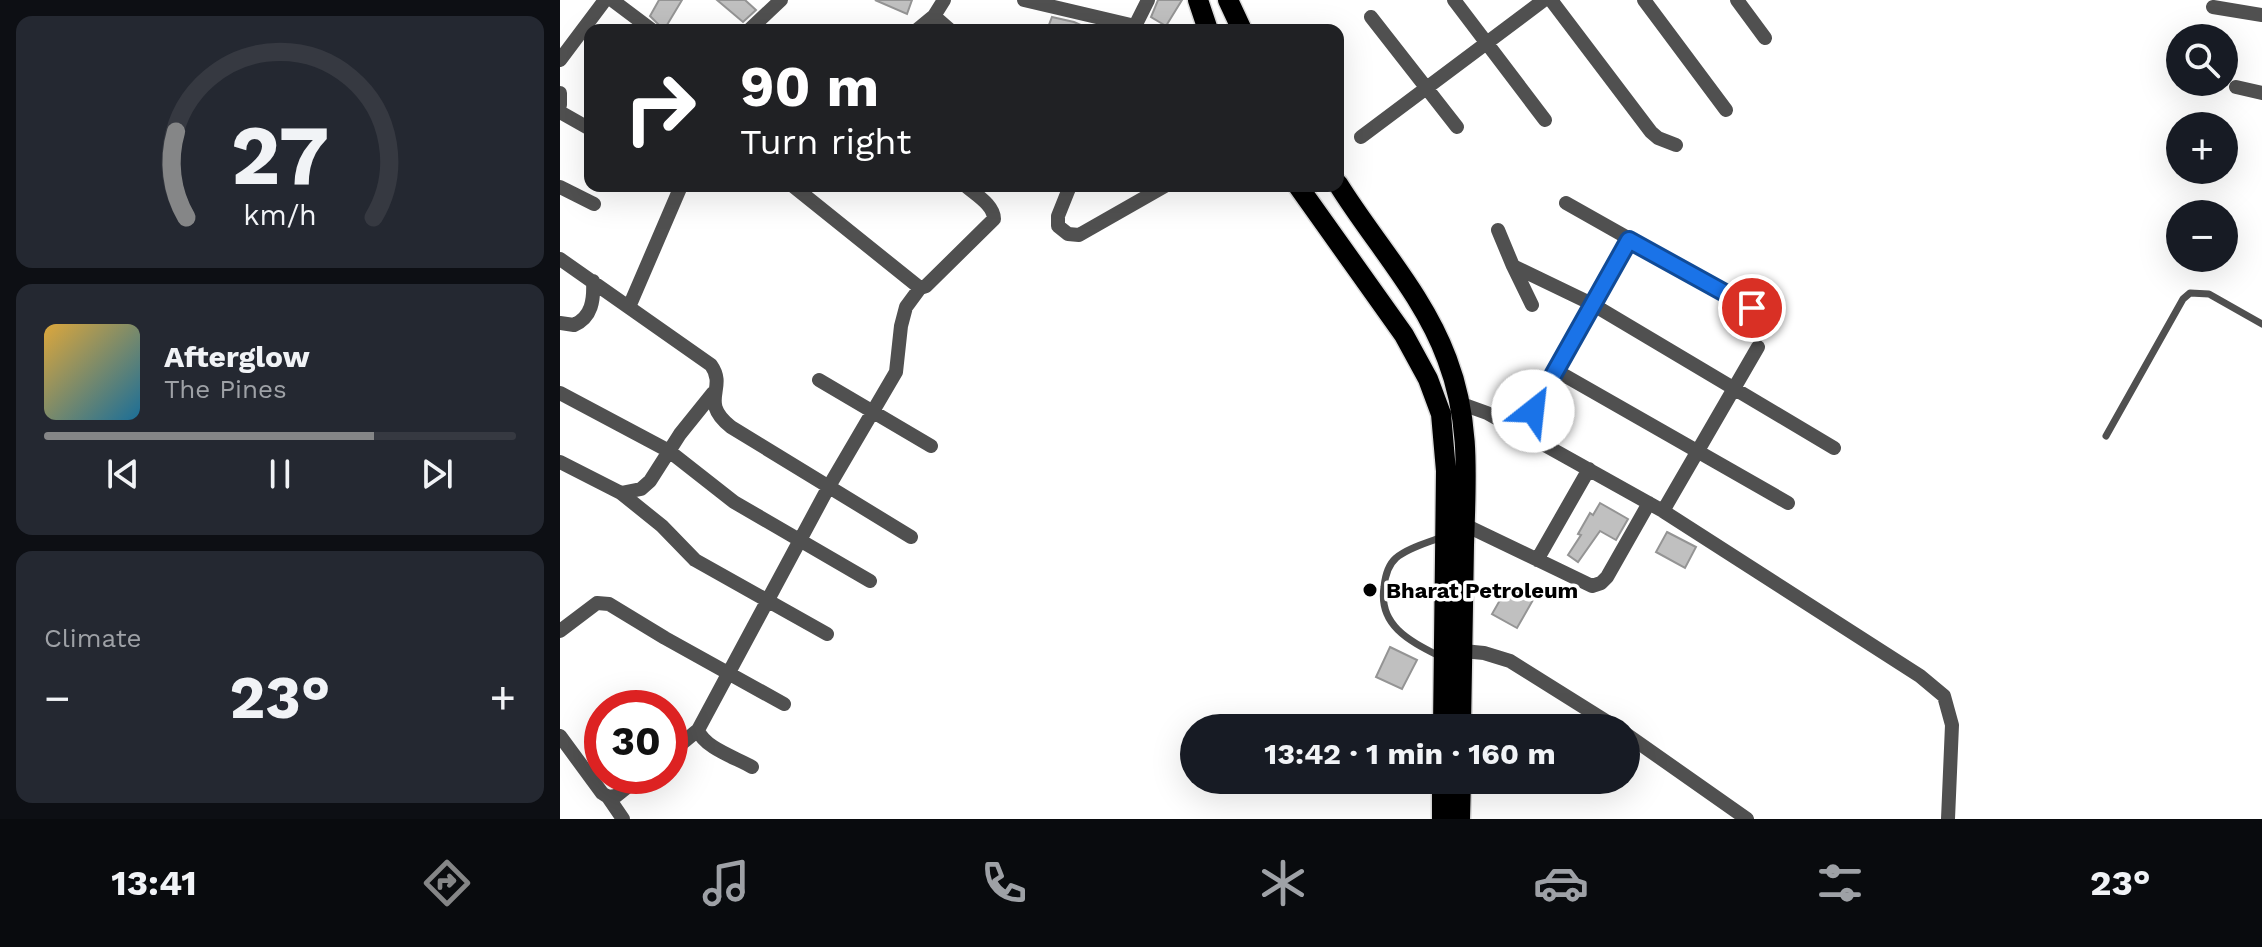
<!DOCTYPE html>
<meta charset="utf-8">
<style>
:root{--surface:#171b24;--page:#242831;--text:#f1f3f6;--muted:#9ea1a6;--line:#363941;--accent:#858687}
body{margin:0;font-family:"Work Sans",sans-serif;background:var(--page);color:var(--text);height:100vh;display:flex;flex-direction:column;font-size:30px;white-space:nowrap}
*{box-sizing:border-box;margin:0}
p{font-size:26px;color:var(--muted)}
.icon{flex:none;width:44px;height:44px;fill:none;stroke:currentColor;stroke-width:2;stroke-linecap:round;stroke-linejoin:round}
.map{position:relative;flex:1;overflow:hidden}
.details{display:flex;flex-direction:column;gap:16px;padding:16px;background:#0d0f14;width:560px}
.details>*{flex:none}
.banner{position:absolute;left:24px;top:24px;width:760px;height:168px;border-radius:16px;box-shadow:0 8px 32px #0002;background:#202124;color:#fff;overflow:hidden}
.tools{position:absolute;left:1606px;top:24px;display:grid;gap:16px}
.tools a{display:grid;place-items:center;width:72px;height:72px;border-radius:50%;background:var(--surface);box-shadow:0 8px 32px #0002;font-size:40px}
.speed{position:absolute;left:24px;top:690px;display:flex;gap:16px;font-size:40px;font-weight:700;text-align:center}
.speed>*{display:grid;place-content:center;width:104px;height:104px;border-radius:50%;background:var(--surface);box-shadow:0 8px 32px #0002;line-height:1}
.speed .limit{border:12px solid #d22;background:#fff;color:#111}
.pin{position:absolute;display:grid;place-items:center;width:68px;height:68px;color:#fff;margin:-34px;border:4px solid #fff;border-radius:50%;box-shadow:0 2px 8px #0007}
.me{position:absolute;width:88px;margin:-44px;rotate:29deg;stroke-linejoin:round;filter:drop-shadow(0 0 6px #0008)}
.turn{display:flex;align-items:center;gap:28px;height:168px;padding:0 24px;font-size:36px}
.turn .icon{width:104px;height:104px;stroke-width:2.5}
.turn b{display:block;font-size:56px;line-height:68px}
.big{font-size:60px;font-weight:700;line-height:1.1}
.details .tile{flex:1;display:flex;flex-direction:column;justify-content:center;gap:12px;min-width:0;padding:0 28px;border-radius:16px;background:var(--page)}
.details .dial{align-items:center;gap:0}
.dial svg{height:208px;overflow:visible;fill:none;stroke:var(--line);stroke-width:7;stroke-linecap:round;text-anchor:middle}
.dial text{fill:var(--text);stroke:none}
.song{display:flex;align-items:center;gap:24px}
.cover{width:96px;height:96px;border-radius:12px;background:linear-gradient(135deg,hsl(40 70% 55%),hsl(200 70% 35%))}
.played{height:8px;border-radius:4px;background:linear-gradient(90deg,var(--accent) 70%,var(--line) 70%)}
.keys{display:flex;justify-content:space-around;direction:ltr}
.heat{display:flex;justify-content:space-between;align-items:center;font-size:44px;direction:ltr}
.trip{position:absolute;left:620px;top:714px;width:460px;height:80px;border-radius:40px;background:var(--surface);box-shadow:0 8px 32px #0002;font-weight:700;line-height:80px;text-align:center}
.tabs{display:flex;height:128px;justify-content:space-around;align-items:center;background:#090b0e;color:var(--muted)}
.tabs .icon{width:56px;height:56px}
.tabs .active{color:var(--accent)}
.tabs b{font-size:36px;color:var(--text)}
main{display:flex;flex:1;min-height:0}
.map>svg:first-child{display:block}
.building{fill:#c0c0c0;stroke:#949494;stroke-width:2}
.lines{fill:none;stroke-linecap:round;stroke-linejoin:round}
.primary-casing{stroke:#dbdbdb;stroke-width:23}
.lane{stroke:#505050;stroke-width:7}
.street{stroke:#505050;stroke-width:14}
.primary{stroke:#000;stroke-width:20}
.route-casing{stroke:#114b97;stroke-width:20}
.route{stroke:#1a73e8;stroke-width:14}
.poi-dot{fill:#000;stroke:#fff;stroke-width:3}
.labels{text-anchor:middle;stroke-width:7;stroke-linejoin:round;paint-order:stroke}
.poi-label{font-size:22px;font-weight:bold;fill:#000;stroke:#fff;text-anchor:start}
</style>
<main>
<section class="details">
<div class="tile dial"><svg viewBox="0 0 100 80">
<path d="M14 69A42 42 0 1 1 86 69"/>
<path d="M14 69A42 42 0 0 1 10 36" stroke="#858687"/>
<text x="50" y="56" font-size="32" font-weight="700">27</text>
<text x="50" y="72" font-size="11">km/h</text>
</svg></div>
<div class="tile">
<div class="song"><i class="cover"></i><div><b>Afterglow</b><p>The Pines</p></div></div>
<div class="played"></div>
<div class="keys"><svg class="icon" aria-label="previous" viewBox="0 0 24 24"><path d="M18 5L8 12l10 7zM5 5v14"/></svg><svg class="icon" aria-label="pause" viewBox="0 0 24 24"><path d="M8 5v14M16 5v14"/></svg><svg class="icon" aria-label="next" viewBox="0 0 24 24"><path d="M6 5l10 7-10 7zM19 5v14"/></svg></div>
</div>
<div class="tile"><p>Climate</p>
<div class="heat"><a>−</a><b class="big">23°</b><a>+</a></div>
</div>
</section>
<div class="map">
<svg width="1702" height="819" viewBox="0 0 1702 819">
<rect width="100%" height="100%" fill="#fff"/>
<path class="building" d="M99,0H122L104,30L90,16Z
M157,0H185L196,10L183,22Z
M315,0H352L347,14Z
M598,0H622L606,26L591,17Z
M492,17L514,22L532,30H487Z
M1040,503L1068,519L1056,540L1040,531L1018,562L1008,555L1021,535L1018,534L1030,513L1033,515Z
M1107,532L1136,547L1125,568L1096,552Z
M948,586L973,600L957,628L932,614Z
M830,647L857,660L842,689L816,677Z"/>
<g class="lines">
<defs>
<path id="primary" d="M638,0L648,30
M668,0L682,30
M778,184C814,242 863,294 887,359C911,422 906,479 904,545C903,606 902,667 901,728
M738,186L844,335L868,379L881,414L886,471L883,728
M882,819V780
M900,819L901,780"/>
</defs>
<use href="#primary" class="primary-casing"/>
<path class="lane" d="M1546,436L1623,299L1630,293L1649,294L1702,324
M882,537C867,543 848,548 836,558C828,565 825,577 824,587C818,627 852,642 883,658"/>
<path class="street" d="M52,0L92,30
M464,0L575,26
M894,0L985,120
M991,0L1091,132L1098,138L1116,145
M1084,0L1166,110
M1177,0L1205,38
M1653,7L1702,15
M374,16L390,30
M811,17L897,127
M189,30L221,0
M357,30L374,16L384,0
M573,30L588,0
M0,60L45,0
M1676,87L1702,93
M0,93V105
M0,112L30,129
M801,137L984,0
M233,186L360,288
M510,186L498,216V226L508,234L519,235L605,186
M0,187L34,204
M1006,203L1192,308
M938,230L953,266L1032,304L1069,240
M0,259L151,365C168,389 138,401 171,427L351,537
M953,266L972,305
M69,307L121,186
M0,323L14,325C32,317 34,300 33,281
M995,370L1228,503
M259,380L371,446
M0,393L109,451L174,502L310,581
M902,404L927,413L1103,511L1360,676L1384,696L1392,725L1388,819
M961,431L1032,304L1274,448
M0,462L61,493L81,489L90,481L120,434L153,393
M61,493L102,526L135,560L267,634
M1103,511L1198,347
M905,525L1032,586L1041,583L1047,577L1089,503
M977,560L1029,469
M0,631L37,603L49,604L105,638L224,704
M903,651L924,653L950,661L1057,728
M1066,734L1187,819
M0,736L42,793L48,797L56,796L81,776
M110,753L138,730
M192,767C177,758 144,748 138,730L268,488L336,372L341,326L346,307L360,288L366,286L434,219C434,205 416,195 406,186
M48,797L63,819"/>
<use href="#primary" class="primary"/>
</g>
<g class="lines">
<defs>
<path id="route" d="M973,411L1069,240L1192,308"/>
</defs>
<use href="#route" class="route-casing"/>
<use href="#route" class="route"/>
</g>
<circle class="poi-dot" cx="810" cy="590" r="8"/>
<g class="labels">
<g class="poi-label">
<text x="826" y="598">Bharat Petroleum</text>
</g>
</g>
</svg>
<div class="tools">
<a><svg class="icon" aria-label="search" viewBox="0 0 24 24"><circle cx="10" cy="10" r="6"/><path d="M15 15l6 6"/></svg></a>
<a>+</a>
<a>−</a>
</div>
<div class="speed"><div class="limit">30</div></div>
<div class="pin" style="left:1192px;top:308px;background:#d93025"><svg class="icon" aria-label="arrive" viewBox="0 0 24 24"><path d="M6 21V4h12l-3 4 3 4H6"/></svg></div>
<svg class="me" style="left:973px;top:411px" viewBox="-20 -20 40 40"><circle r="19" fill="#fff"/><path d="M0-13L10 11 0 6-10 11z" fill="#1a73e8"/></svg>
<div class="trip">13:42 · 1 min · 160 m</div>
<div class="banner">
<div class="turn"><svg class="icon" aria-label="right" viewBox="0 0 24 24"><path d="M7 20v-9h11M14 6l5 5-5 5"/></svg><div><b>90 m</b>Turn right</div></div>
</div>
</div>
</main>
<nav class="tabs">
<b>13:41</b>
<svg class="icon active" aria-label="directions" viewBox="0 0 24 24"><path d="M12 3l9 9-9 9-9-9zM9 14v-3h6M13 9l2 2-2 2"/></svg>
<svg class="icon" aria-label="music" viewBox="0 0 24 24"><path d="M9 18V5l10-2v13"/><circle cx="6" cy="18" r="3"/><circle cx="16" cy="16" r="3"/></svg>
<svg class="icon" aria-label="phone" viewBox="0 0 24 24"><path d="M5 4h4l2 5-3 2q2 4 5 5l2-3 5 2v4C11 20 4 13 5 4z"/></svg>
<svg class="icon" aria-label="climate" viewBox="0 0 24 24"><path d="M12 3v18M4 7l16 10M4 17L20 7"/></svg>
<svg class="icon" aria-label="car" viewBox="0 0 24 24"><path d="M5 17H2v-5l4-1 3-4h7l3 4 3 1v5h-3M9 17h6M6 11h13"/><circle cx="7" cy="17" r="2"/><circle cx="17" cy="17" r="2"/></svg>
<svg class="icon" aria-label="filters" viewBox="0 0 24 24"><path d="M4 7h16M4 17h16"/><circle cx="9" cy="7" r="2"/><circle cx="15" cy="17" r="2"/></svg>
<b>23°</b>
</nav>
